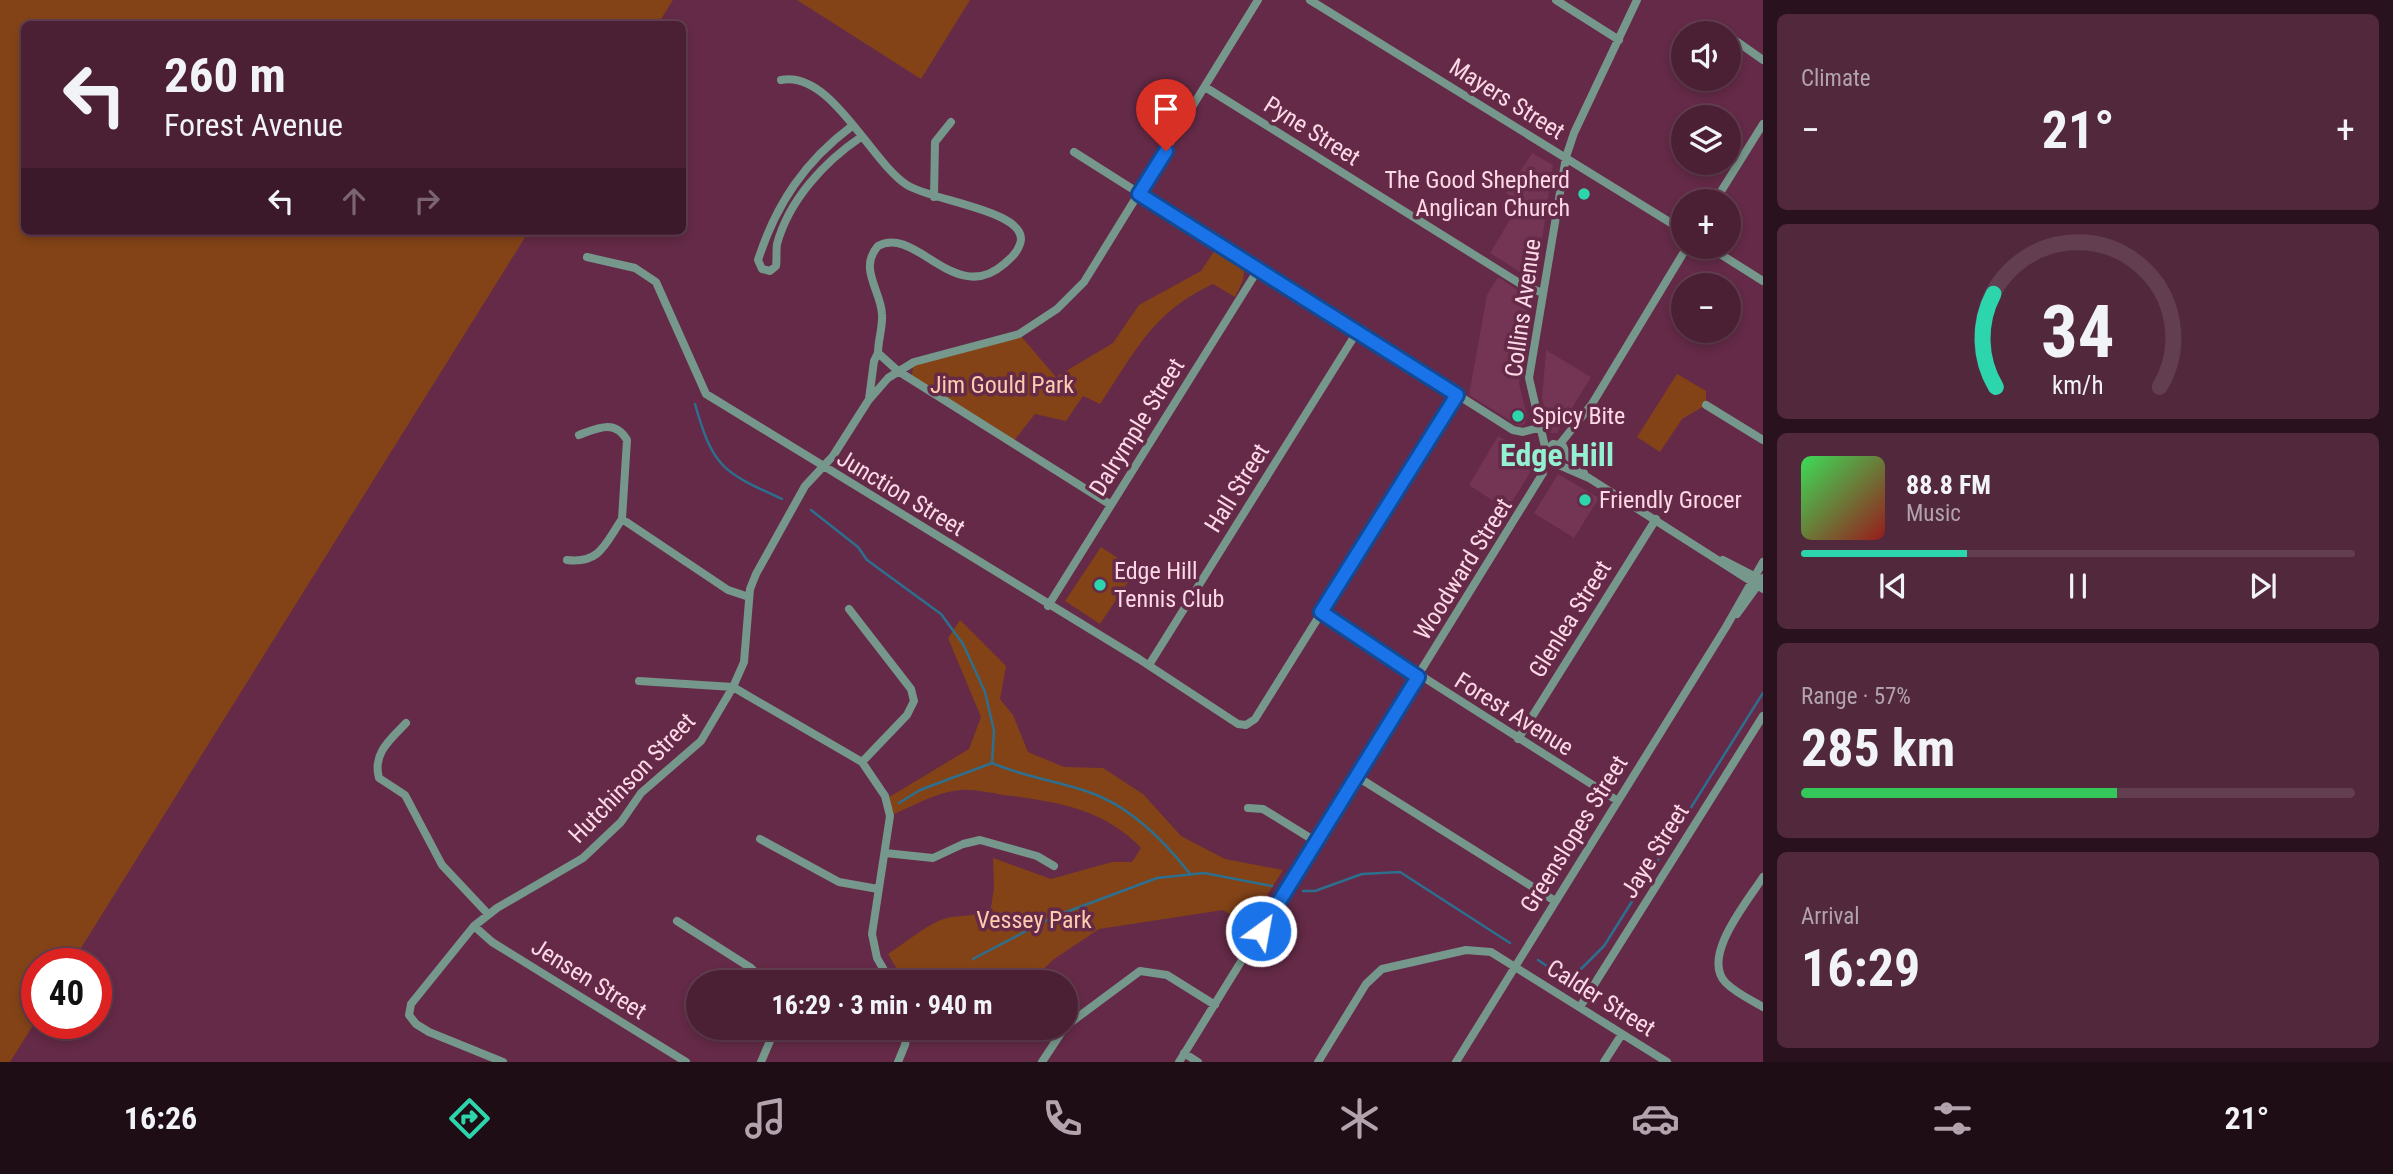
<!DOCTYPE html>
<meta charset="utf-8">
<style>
:root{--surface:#4b2035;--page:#52283d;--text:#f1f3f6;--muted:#b2a3ad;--line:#623e50;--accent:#2cd5ab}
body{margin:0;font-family:"Roboto Condensed",sans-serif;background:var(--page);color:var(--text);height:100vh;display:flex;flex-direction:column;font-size:26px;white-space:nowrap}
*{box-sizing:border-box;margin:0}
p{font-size:23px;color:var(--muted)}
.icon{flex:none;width:38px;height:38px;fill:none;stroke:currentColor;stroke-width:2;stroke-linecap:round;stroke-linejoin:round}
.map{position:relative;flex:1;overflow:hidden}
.drawer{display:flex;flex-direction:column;gap:14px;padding:14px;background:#29121d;width:630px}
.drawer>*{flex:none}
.hud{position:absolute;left:21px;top:21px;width:665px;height:214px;border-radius:10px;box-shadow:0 4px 10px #0003,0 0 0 2px var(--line);background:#4b2035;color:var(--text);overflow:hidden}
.buttons{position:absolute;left:1671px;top:21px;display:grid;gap:14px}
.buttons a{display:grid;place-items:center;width:70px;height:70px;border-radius:50%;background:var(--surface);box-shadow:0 4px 10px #0003,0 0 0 2px var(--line);font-size:35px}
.speed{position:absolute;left:21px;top:948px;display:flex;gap:14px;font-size:35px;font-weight:700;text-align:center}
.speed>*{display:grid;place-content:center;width:91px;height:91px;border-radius:50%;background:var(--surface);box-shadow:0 4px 10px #0003,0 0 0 2px var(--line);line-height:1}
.speed .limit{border:10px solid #d22;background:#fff;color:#111}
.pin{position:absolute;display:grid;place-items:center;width:60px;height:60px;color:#fff;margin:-72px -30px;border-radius:50% 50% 50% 0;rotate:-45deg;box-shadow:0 0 7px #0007}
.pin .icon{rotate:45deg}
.me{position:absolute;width:77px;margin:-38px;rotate:32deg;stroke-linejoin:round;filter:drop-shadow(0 0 5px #0008)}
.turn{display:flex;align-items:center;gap:24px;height:147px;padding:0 28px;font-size:32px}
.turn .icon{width:91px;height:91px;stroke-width:2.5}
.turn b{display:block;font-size:49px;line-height:60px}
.lanes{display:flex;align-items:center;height:66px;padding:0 28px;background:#0003;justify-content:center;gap:35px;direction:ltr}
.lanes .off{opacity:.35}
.big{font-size:52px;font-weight:700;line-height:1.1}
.drawer .tile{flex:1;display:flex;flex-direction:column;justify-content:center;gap:10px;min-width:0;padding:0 24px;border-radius:10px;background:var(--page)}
.drawer .dial{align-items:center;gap:0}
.dial svg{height:182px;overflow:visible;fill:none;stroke:var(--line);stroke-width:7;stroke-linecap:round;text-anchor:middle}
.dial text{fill:var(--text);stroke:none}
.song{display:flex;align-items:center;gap:21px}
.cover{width:84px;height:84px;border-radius:10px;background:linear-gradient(135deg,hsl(130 70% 55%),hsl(0 70% 35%))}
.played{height:7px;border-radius:4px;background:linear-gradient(90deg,var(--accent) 30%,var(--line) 30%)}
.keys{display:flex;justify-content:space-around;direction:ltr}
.heat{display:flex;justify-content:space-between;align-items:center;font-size:38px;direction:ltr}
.charge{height:10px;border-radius:5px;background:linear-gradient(90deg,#34c759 57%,var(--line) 0)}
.trip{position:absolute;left:686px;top:970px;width:392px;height:70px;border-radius:35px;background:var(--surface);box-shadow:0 4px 10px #0003,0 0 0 2px var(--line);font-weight:700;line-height:70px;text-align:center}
.dock{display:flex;height:112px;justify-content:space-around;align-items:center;background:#1e0d15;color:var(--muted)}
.dock .icon{width:49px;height:49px}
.dock .selected{color:var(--accent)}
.dock b{font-size:32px;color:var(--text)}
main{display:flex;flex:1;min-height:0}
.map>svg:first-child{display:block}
.built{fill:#743454}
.green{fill:#834317}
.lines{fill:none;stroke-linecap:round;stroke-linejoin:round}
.stream{stroke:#2d6f8e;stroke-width:2.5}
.minor{stroke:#76978b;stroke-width:8}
.route-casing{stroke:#114b97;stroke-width:18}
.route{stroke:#1a73e8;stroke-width:12}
.poi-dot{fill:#2cd5ab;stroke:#642a47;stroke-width:2.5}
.labels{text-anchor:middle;stroke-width:7;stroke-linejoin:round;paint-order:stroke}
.street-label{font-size:24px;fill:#fdd8e7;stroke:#642a47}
.poi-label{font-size:24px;fill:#fdd8e7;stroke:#642a47;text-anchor:start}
.park-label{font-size:24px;fill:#fdccb0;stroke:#642a47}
.district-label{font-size:32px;font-weight:bold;fill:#93f1d2;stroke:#642a47}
</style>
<main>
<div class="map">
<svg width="1763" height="1062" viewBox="0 0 1763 1062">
<rect width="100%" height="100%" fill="#642a47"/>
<path class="built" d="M1532,153L1553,165L1536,282L1490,253L1520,203L1506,193Z
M1498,277L1531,299L1519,383L1527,416L1525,424L1519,426L1469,395L1487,295Z
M1546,350L1591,377L1557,433H1550L1542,398Z
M1498,436L1531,456L1533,468L1507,510L1469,485Z
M1558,474L1599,498L1574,538L1534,513Z"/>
<path class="green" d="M0,0H673L658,24H24V231H529L71,964H37V1019L10,1062H0Z
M797,0H970L921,79Z
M1215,250L1244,271L1243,280L1235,297L1213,284C1151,313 1136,351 1100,404L1083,396L1066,421L1035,414L1012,443L911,380L914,362L1019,334L1056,377L1113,343L1139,305L1201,271Z
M1677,374L1706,391V405L1682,419L1660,452L1637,437Z
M1101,547L1136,570L1100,624L1065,601Z
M960,620L1006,666L1000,699L1013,715L1028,752L1064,767L1103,768L1143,794L1181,836L1225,859L1283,870L1248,925L1223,910L1099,929L1054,959L1030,982H905L888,954C904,944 927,924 944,919C963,913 970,920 991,907L994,888L993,858L1051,879L1112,862H1132L1141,848C1105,809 1054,801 1004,795C990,793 974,789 961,790C936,792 913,806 890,816L886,799L969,749L981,717L948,638Z"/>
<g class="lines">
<path class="stream" d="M695,404C713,468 723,472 782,499
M811,510L858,547L867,560L941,614L963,644L985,692L994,731L992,763
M899,803L920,790L992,763C1025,777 1053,780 1086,791C1129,805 1163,839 1190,874
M1303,891H1315L1362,874L1400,872L1510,943
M973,959L1053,917L1157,878L1204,873L1272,886
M1538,960L1563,977L1575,975L1604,946L1763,693"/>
<path class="minor" d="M1310,0L1684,231
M1556,0L1619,40
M1729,36L1763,60
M781,80C831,70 870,161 907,185C931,201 1032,211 1020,244C1017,253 1011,258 1004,264C955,307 916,225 878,246C858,268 881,291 882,314C883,327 878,340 878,353L898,371L1111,505
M1205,87L1524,286L1543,293
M852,126C805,161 776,204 758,260L762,269L770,271L776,266C777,259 776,251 777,244C789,200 824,162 861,137
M1074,152L1513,430L1523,432L1538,428
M934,197L935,142L951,122
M1715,201L1763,124
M1709,247L1763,281
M587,257L635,268L656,282L706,394L1139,659L1238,724L1246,725L1255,719L1457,395
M869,399L874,361L878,353
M1706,405L1763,440
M579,435C598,428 615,419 627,440L622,519
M1560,444L1592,404L1687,247
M1546,451L1553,444L1563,446L1567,455L1584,473
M1559,465L1589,478L1763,589
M567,560C600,564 605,544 622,519L728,590L749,597
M1723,560L1758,578
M1048,606L1259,268
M849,609L911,689L914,701L907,715L862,762
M1321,612L1618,801
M1737,614L1763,578
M1149,665L1357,332
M639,681L733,687L862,762L885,796L890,816L872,934L877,958L891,982
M406,723C391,739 372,753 379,778L405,795L442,865L488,914
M1518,739L1656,519
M1356,776L1555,901
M1248,808L1263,809L1315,841
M760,839L839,882L878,889
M885,853L933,858L963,844L980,840L1037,856L1054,866
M1763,877C1748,901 1700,957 1726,983C1736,993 1751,1000 1763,1007
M677,921L751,968L765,982
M474,926L492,942L686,1062
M1580,1007L1763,716
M1066,1026L1140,971L1167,975L1215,1005
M1184,1053L1198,1062
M503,1062L429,1032L416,1024L409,1015L411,1004L474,926L497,908L583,858L621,822L641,793L701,741L733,687L744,662L750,589L756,574L805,486L833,456L868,401L888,378L914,362L1019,334L1057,309L1084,282L1258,0
M761,1062L776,1027
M898,1062L905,1045L908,1027
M1042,1062L1065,1027
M1179,1062L1543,473L1546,451L1529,378L1566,157L1574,133L1637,0
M1318,1062L1366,984L1382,969L1466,950L1491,952L1667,1062
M1456,1062L1726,627L1763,562
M1604,1062L1622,1034"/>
</g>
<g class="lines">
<defs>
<path id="route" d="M1166,151L1139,194L1457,395L1321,612L1418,677L1261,931"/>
</defs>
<use href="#route" class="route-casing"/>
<use href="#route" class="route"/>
</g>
<g class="poi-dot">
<circle cx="1584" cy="194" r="7"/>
<circle cx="1518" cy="416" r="7"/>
<circle cx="1585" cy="500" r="7"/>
<circle cx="1100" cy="585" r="7"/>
</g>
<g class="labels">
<g class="street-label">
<text transform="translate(1507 99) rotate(32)" y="8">Mayers Street</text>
<text transform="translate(1312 131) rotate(32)" y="8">Pyne Street</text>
<text transform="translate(1523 308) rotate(-82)" y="8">Collins Avenue</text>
<text transform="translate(1137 427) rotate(-58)" y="8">Dalrymple Street</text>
<text transform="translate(1237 488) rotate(-58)" y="8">Hall Street</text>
<text transform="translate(901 493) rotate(31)" y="8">Junction Street</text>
<text transform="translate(1463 569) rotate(-58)" y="8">Woodward Street</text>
<text transform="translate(1570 619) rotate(-58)" y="8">Glenlea Street</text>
<text transform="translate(1514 714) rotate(32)" y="8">Forest Avenue</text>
<text transform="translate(632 778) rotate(-46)" y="8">Hutchinson Street</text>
<text transform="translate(1574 834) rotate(-58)" y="8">Greenslopes Street</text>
<text transform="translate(1655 851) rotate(-58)" y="8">Jaye Street</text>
<text transform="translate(589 979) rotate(32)" y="8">Jensen Street</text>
<text transform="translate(1601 998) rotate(32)" y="8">Calder Street</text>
</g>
<g class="poi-label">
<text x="1570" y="188" text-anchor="end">The Good Shepherd<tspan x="1570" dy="28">Anglican Church</tspan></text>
<text x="1532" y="424">Spicy Bite</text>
<text x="1599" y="508">Friendly Grocer</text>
<text x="1114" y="579">Edge Hill<tspan x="1114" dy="28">Tennis Club</tspan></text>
</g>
<g class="park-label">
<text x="1002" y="393">Jim Gould Park</text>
<text x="1034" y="928">Vessey Park</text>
</g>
<g class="district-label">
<text x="1557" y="466">Edge Hill</text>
</g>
</g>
</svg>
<div class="buttons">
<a><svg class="icon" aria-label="sound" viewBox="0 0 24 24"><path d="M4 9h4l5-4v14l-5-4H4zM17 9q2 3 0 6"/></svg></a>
<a><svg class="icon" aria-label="layers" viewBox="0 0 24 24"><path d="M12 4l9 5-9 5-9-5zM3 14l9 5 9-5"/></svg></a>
<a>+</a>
<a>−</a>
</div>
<div class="speed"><div class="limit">40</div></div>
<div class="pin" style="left:1166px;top:151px;background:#d93025"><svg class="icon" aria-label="arrive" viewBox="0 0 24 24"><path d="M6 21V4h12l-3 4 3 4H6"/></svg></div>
<svg class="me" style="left:1261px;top:931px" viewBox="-20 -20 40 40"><circle r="17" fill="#1a73e8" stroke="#fff" stroke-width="3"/><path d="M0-11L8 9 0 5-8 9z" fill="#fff"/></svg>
<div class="trip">16:29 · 3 min · 940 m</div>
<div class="hud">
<div class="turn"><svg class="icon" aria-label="left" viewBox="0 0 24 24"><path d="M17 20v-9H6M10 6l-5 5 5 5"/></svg><div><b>260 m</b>Forest Avenue</div></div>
<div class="lanes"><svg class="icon" aria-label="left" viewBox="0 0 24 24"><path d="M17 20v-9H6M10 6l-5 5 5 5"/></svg><svg class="icon off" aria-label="ahead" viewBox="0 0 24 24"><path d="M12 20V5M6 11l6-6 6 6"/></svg><svg class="icon off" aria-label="right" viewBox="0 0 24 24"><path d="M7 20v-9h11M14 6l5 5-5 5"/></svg></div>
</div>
</div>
<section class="drawer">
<div class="tile"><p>Climate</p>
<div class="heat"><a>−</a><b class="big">21°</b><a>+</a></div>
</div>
<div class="tile dial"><svg viewBox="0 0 100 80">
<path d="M14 69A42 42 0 1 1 86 69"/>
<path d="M14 69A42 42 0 0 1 13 28" stroke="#2cd5ab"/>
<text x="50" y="56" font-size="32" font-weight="700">34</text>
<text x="50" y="72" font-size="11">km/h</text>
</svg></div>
<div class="tile">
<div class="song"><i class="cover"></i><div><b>88.8 FM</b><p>Music</p></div></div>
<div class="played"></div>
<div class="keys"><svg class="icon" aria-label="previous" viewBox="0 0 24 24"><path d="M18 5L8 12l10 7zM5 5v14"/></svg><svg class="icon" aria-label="pause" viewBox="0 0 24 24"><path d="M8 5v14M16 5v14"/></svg><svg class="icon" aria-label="next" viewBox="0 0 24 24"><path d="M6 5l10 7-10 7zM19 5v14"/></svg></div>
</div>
<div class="tile"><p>Range · 57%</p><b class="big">285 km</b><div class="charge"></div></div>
<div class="tile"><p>Arrival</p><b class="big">16:29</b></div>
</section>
</main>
<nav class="dock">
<b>16:26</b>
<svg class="icon selected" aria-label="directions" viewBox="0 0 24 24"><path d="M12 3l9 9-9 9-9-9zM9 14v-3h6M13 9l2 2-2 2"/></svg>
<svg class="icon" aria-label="music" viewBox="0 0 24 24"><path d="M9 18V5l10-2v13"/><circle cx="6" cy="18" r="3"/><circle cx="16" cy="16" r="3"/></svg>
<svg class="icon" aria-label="phone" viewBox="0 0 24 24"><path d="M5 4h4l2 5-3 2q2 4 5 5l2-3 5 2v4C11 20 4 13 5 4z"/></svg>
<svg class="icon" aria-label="climate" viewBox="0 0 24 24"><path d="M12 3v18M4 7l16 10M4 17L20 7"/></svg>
<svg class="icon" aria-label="car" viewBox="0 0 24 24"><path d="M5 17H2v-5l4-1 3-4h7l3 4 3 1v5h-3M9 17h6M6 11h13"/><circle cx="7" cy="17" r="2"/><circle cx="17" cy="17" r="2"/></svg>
<svg class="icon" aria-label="filters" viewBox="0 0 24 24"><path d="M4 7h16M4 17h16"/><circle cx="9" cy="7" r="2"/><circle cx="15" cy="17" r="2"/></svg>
<b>21°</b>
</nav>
